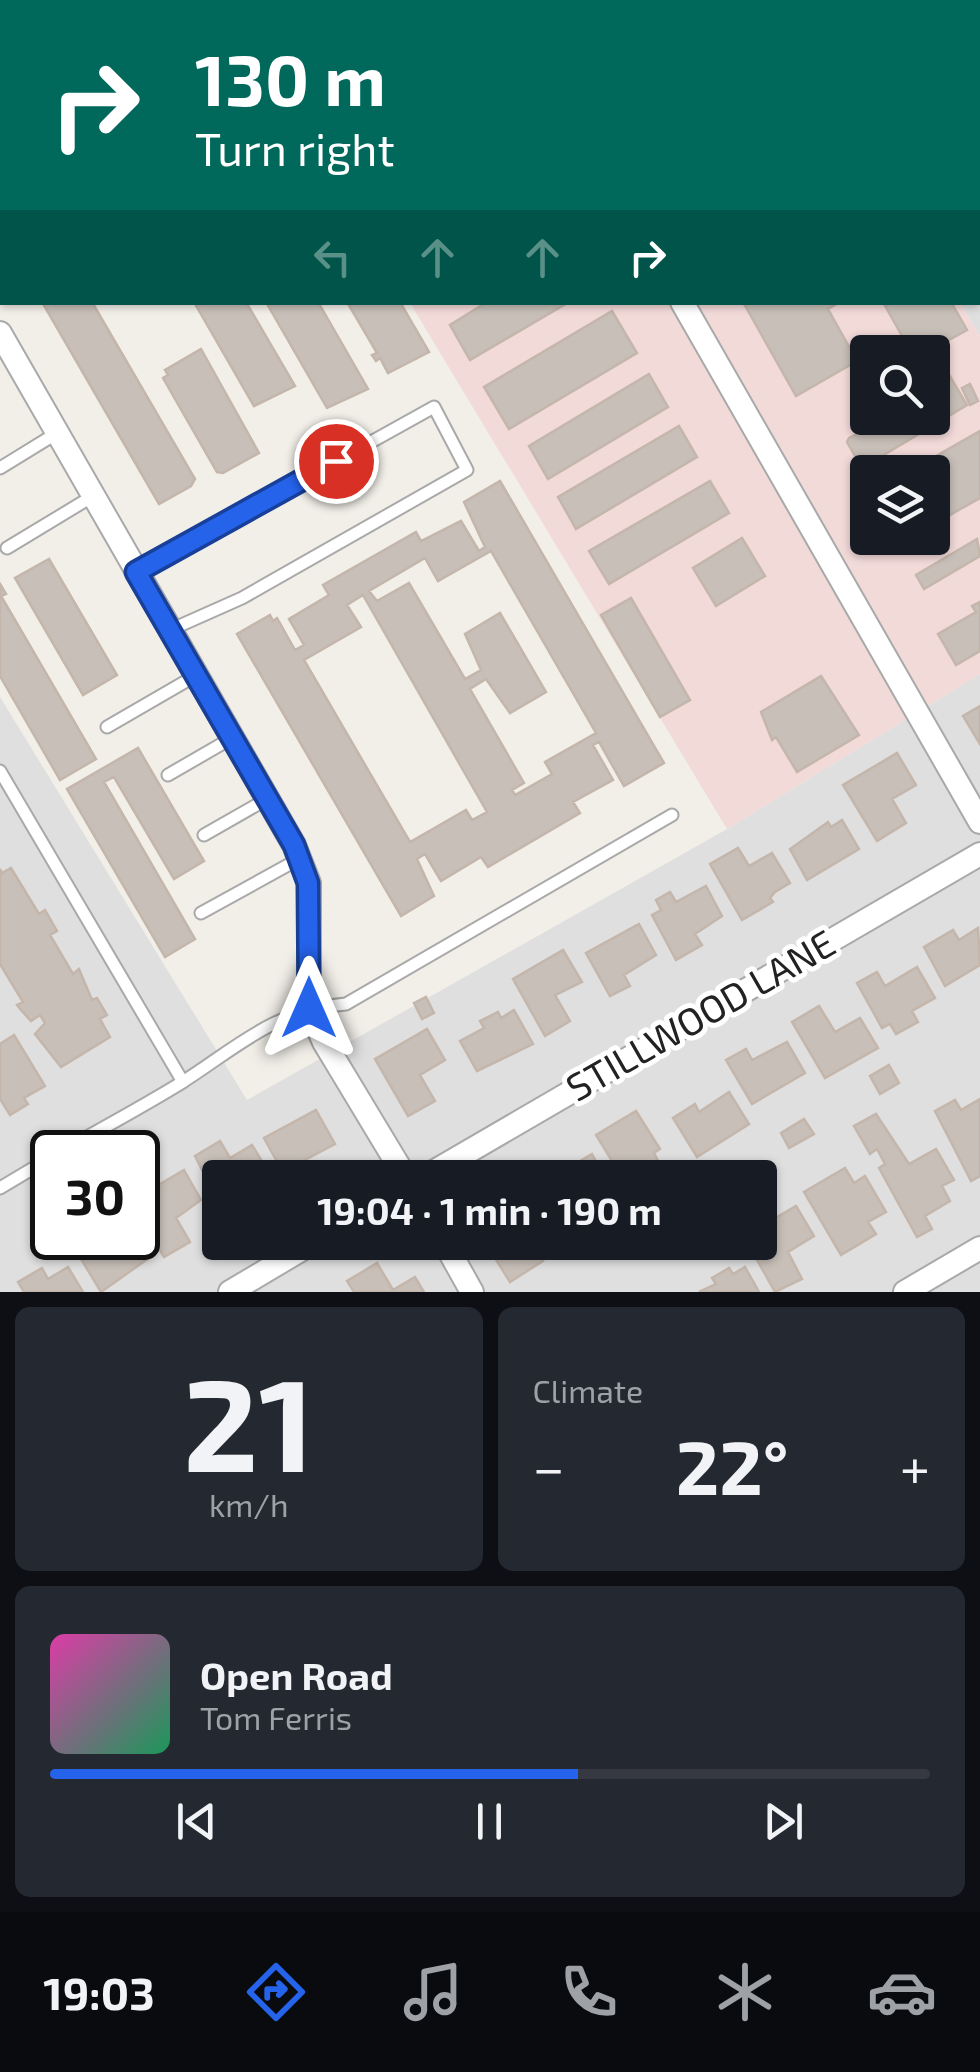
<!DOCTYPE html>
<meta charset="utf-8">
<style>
:root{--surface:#171b24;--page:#242831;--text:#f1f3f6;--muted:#9ea1a6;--line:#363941;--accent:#2563eb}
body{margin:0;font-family:"Exo 2",sans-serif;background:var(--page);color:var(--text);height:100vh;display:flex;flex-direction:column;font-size:38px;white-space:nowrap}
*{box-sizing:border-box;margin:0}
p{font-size:32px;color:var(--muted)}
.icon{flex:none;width:55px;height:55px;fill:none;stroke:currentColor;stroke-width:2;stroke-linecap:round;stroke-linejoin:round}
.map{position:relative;height:1292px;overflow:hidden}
.drawer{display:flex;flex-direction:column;gap:15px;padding:15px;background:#0d0f14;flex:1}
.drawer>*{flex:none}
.guide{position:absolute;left:0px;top:0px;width:980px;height:305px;box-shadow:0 2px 8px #0004;background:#00695c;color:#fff;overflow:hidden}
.controls{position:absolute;left:850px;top:335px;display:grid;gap:20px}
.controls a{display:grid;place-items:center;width:100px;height:100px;border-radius:10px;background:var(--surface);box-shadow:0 2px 8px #0004;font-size:50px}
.speed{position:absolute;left:30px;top:1130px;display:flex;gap:20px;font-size:50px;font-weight:700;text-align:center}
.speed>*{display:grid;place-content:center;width:130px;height:130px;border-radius:50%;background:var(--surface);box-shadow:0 2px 8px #0004;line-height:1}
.speed .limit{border:5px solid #111;border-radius:15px;background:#fff;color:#111}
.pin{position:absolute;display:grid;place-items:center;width:85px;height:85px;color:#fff;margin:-42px;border:5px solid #fff;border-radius:50%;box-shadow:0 2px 10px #0007}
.me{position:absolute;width:110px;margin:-55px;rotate:0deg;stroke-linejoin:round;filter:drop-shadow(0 0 8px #0008)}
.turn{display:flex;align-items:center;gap:35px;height:210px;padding:0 30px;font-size:45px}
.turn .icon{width:130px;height:130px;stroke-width:2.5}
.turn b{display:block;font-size:70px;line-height:85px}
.lanes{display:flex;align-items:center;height:95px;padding:0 30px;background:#0003;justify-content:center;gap:50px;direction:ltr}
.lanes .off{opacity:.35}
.big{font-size:75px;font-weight:700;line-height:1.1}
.drawer .tile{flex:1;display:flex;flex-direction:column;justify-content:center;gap:15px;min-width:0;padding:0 35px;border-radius:15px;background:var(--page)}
.drawer .dial{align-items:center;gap:0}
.dial b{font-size:130px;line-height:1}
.song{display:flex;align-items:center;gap:30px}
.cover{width:120px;height:120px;border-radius:15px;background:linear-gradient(135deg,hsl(320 70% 55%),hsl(150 70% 35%))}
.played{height:10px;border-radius:5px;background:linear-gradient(90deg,var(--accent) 60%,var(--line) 60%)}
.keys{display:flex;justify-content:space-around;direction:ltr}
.heat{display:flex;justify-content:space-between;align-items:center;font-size:55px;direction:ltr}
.drawer .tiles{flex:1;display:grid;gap:15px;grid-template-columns:1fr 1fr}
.tile:last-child{grid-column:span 2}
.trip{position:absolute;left:202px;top:1160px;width:575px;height:100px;border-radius:10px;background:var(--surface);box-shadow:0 2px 8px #0004;font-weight:700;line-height:100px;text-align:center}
.tabs{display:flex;height:160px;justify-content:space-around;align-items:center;background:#090b0e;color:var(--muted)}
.tabs .icon{width:70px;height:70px}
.tabs .selected{color:var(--accent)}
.tabs b{font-size:45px;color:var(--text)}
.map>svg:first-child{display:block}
.residential{fill:#e0dfdf;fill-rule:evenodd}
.commercial{fill:#f2dad9;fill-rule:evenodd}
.building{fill:#c7bfb8;stroke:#c4b6ab;stroke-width:2.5;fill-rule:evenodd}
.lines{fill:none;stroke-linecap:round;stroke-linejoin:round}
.service-casing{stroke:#a9a9a9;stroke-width:15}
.minor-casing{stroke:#a9a9a9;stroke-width:26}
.service{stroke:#fff;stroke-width:11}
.minor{stroke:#fff;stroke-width:22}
.route-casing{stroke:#184099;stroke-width:25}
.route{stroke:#2563eb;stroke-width:18}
.labels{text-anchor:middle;stroke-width:10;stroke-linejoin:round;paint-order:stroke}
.street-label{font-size:38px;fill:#222;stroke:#fff}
</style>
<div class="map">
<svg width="980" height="1292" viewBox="0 0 980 1292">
<rect width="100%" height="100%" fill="#f2efe9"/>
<path class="residential" d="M786,0H980V336L960,303L978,302V2Z
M980,674V1292H0V697L247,1100L727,829ZM52,1152H138V1238H52ZM220,1178H760V1242H220Z"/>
<path class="commercial" d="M227,0H786L787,2H229Z
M410,303H960L980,336V674L727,829ZM868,352H932V418H868ZM868,472H932V538H868Z"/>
<path class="building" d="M563,0H705L701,2Z
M42,302H92L195,479L191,486L159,504Z
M194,302H246L295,386L254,406Z
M266,302H318L368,389L327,408Z
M347,302H400L429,352L388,373L380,358L376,361L372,355L377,353Z
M487,302H569L470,360L450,325Z
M743,302H840L828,309L857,361L796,396Z
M883,302H951L967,330L927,352H911Z
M612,311L637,353L509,429L484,387Z
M201,349L259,453L223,473L217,472L163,378L168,375L165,370Z
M948,373L967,405L862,468L847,442L849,438L890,418H932V376L935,381Z
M649,374L668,407L548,479L529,446Z
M970,384L978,401L970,405L962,388Z
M679,426L697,457L576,529L558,497Z
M980,431V498L932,525V472H908Z
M500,481L664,763L624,786L599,742L593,745L613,780L573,802L580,813L488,867L481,857L441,881L425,854L417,859L434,896L401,916L237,634L270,615L273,621L277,618L295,650L304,645L289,619L329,595L323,585L416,532L421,541L461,521L479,551L485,547L464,502ZM491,551L596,733L545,762L552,774L515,795L512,790L524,783L470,689L486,679L510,713L546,692L500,613L465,634L481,670L465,679L409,583L377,601L369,591L425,558L438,581ZM363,595L487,812L472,820L466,810L410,842L304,660L361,627L347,605Z
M710,481L729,513L609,584L589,551Z
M742,538L765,576L716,606L693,568Z
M977,539L980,556L924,589L916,575Z
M49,559L117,675L83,695L15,578Z
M0,584L6,594L1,596L96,759L60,780L0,676Z
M631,598L690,700L660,717L601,615Z
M980,602V651L956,665L938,634L976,612L972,606Z
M821,676L859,735L797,772L776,737L772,740L761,712Z
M980,706V744L963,716Z
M138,748L204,861L174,879L114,777L104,782L195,939L165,957L67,789Z
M897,753L916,785L892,799L906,823L877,841L843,785Z
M842,820L859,849L807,880L790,849L828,822L831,827Z
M738,848L749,866L772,853L790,883L775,892L770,898L773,902L742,920L710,864Z
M11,868L39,914L45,910L57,931L50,935L73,974L79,969L92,1000L97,998L107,1015L100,1019L110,1037L61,1067L35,1034L45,1023L40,1015L31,1021L20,1009L17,1005L23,1002L0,964V869L2,873Z
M706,886L722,916L695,934L702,945L676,960L652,915L661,910L656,900L670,892L676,902Z
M639,924L656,955L624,975L630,986L610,996L586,953Z
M978,928L980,965L945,986L924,947L953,930L959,940Z
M563,950L582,982L555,995L570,1021L545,1036L513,979Z
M917,967L935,998L912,1011L918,1022L896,1034L890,1024L882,1028L857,983L877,972L885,986Z
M426,997L434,1013L422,1019L414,1003Z
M819,1006L835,1032L860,1018L878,1048L825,1078L792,1022Z
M514,1010L533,1044L477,1071L460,1041L484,1028L480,1021L498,1012L501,1018Z
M427,1029L445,1060L420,1075L435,1101L408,1116L375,1059Z
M14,1035L45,1086L24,1098L28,1104L10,1115L0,1099V1044Z
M787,1042L805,1073L752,1104L726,1060L746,1049L752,1060Z
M889,1065L899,1083L880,1094L870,1076Z
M729,1092L749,1124L697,1157L673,1118L695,1104L699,1112Z
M980,1099V1176L971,1181L935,1111L955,1100L961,1110Z
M316,1110L335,1144L303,1161L309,1172L286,1178L264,1138Z
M636,1111L660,1149L654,1153L661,1166L645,1177L640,1170L629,1176L626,1170L620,1174L596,1135Z
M876,1114L909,1164L936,1149L954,1180L942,1186L950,1201L925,1216L932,1229L917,1237L879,1168L885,1164L877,1149L870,1154L854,1126Z
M804,1119L814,1134L789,1148L781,1133Z
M220,1141L230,1158L252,1145L271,1176L220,1178V1206L195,1156Z
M592,1154L605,1178H534L532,1173L551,1162L558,1174Z
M845,1168L854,1183L865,1176L886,1212L868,1222L876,1234L841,1255L804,1192Z
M184,1170L201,1200L176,1218L190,1242L164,1257L138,1213V1197Z
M796,1206L814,1236L788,1252L802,1279L775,1292L747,1242H760V1227Z
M86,1238H101L104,1243L113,1238H136L149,1258L101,1292L81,1259L87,1255L79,1242Z
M485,1242H546L547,1244L536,1251L543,1261L510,1282Z
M377,1263L393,1290L415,1277L424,1292H354L347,1281Z
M68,1267L83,1292H24L18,1282L42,1268L48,1279Z
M745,1267L759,1292H699L716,1284L712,1278L729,1268L733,1274Z"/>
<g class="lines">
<defs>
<path id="service" d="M107,0L109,2
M292,0L294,2
M374,2L378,0
M0,192L2,190
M0,468L57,433
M7,548L93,496
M137,572L434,407L467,470L242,598L170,630
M107,727L195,676
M0,771L183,1082
M168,775L232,738
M204,835L267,799
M201,913L299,859
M60,1152C101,1129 142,1107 181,1083C239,1046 274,1010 346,1004L672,815
M0,1188L52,1157"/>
<path id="minor" d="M508,0L509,2
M682,302L980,822
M0,333L294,845L309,883V1008L324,1042L406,1178
M423,1178L980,854
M444,1242L472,1292
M230,1292L314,1242
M905,1292L980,1248"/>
</defs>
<use href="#service" class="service-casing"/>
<use href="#minor" class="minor-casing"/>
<use href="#service" class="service"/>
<use href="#minor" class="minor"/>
</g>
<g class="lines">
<defs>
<path id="route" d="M309,1008L308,883L294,845L136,572L336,461"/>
</defs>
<use href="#route" class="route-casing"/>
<use href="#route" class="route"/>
</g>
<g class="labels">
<g class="street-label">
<text transform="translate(701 1016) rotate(-30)" y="13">STILLWOOD LANE</text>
</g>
</g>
</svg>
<div class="controls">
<a><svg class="icon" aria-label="search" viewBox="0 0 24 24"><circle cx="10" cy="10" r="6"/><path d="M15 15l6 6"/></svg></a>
<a><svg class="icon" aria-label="layers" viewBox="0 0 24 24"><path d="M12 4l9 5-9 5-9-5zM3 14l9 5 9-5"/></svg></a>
</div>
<div class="speed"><div class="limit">30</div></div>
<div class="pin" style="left:336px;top:461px;background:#d93025"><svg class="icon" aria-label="arrive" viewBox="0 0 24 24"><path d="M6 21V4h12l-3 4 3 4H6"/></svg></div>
<svg class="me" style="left:309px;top:1008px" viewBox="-20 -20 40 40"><path d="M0-17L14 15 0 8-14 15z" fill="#2563eb" stroke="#fff" stroke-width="4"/></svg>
<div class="trip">19:04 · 1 min · 190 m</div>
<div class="guide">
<div class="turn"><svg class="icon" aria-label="right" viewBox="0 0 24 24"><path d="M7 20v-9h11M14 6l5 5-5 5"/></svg><div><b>130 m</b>Turn right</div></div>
<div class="lanes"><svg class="icon off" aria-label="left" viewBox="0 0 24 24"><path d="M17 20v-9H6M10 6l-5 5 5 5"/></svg><svg class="icon off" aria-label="ahead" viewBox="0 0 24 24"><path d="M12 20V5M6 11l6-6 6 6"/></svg><svg class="icon off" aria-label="ahead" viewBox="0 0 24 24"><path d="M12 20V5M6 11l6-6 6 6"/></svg><svg class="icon" aria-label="right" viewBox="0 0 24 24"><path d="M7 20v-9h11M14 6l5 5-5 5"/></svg></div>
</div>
</div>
<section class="drawer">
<div class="tiles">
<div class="tile dial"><b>21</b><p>km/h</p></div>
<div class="tile"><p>Climate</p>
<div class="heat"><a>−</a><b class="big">22°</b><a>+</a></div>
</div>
<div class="tile">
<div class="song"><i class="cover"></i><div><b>Open Road</b><p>Tom Ferris</p></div></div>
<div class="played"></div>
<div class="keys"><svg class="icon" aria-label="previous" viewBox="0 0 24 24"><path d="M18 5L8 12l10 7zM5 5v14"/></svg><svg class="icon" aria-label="pause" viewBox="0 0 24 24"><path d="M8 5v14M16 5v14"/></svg><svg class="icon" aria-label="next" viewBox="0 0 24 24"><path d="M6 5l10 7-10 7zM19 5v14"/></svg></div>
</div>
</div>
</section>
<nav class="tabs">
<b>19:03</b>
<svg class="icon selected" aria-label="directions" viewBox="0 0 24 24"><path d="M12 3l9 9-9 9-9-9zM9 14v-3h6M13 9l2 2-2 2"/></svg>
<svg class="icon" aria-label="music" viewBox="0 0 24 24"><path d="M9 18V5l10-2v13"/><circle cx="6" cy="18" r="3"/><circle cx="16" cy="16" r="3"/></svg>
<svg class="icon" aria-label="phone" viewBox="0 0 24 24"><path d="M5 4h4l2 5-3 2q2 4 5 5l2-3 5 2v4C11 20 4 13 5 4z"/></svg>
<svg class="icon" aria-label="climate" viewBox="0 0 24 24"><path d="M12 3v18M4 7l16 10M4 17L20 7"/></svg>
<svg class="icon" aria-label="car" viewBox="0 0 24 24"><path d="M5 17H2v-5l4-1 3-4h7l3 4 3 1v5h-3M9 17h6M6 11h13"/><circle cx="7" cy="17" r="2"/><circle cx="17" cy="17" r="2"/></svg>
</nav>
